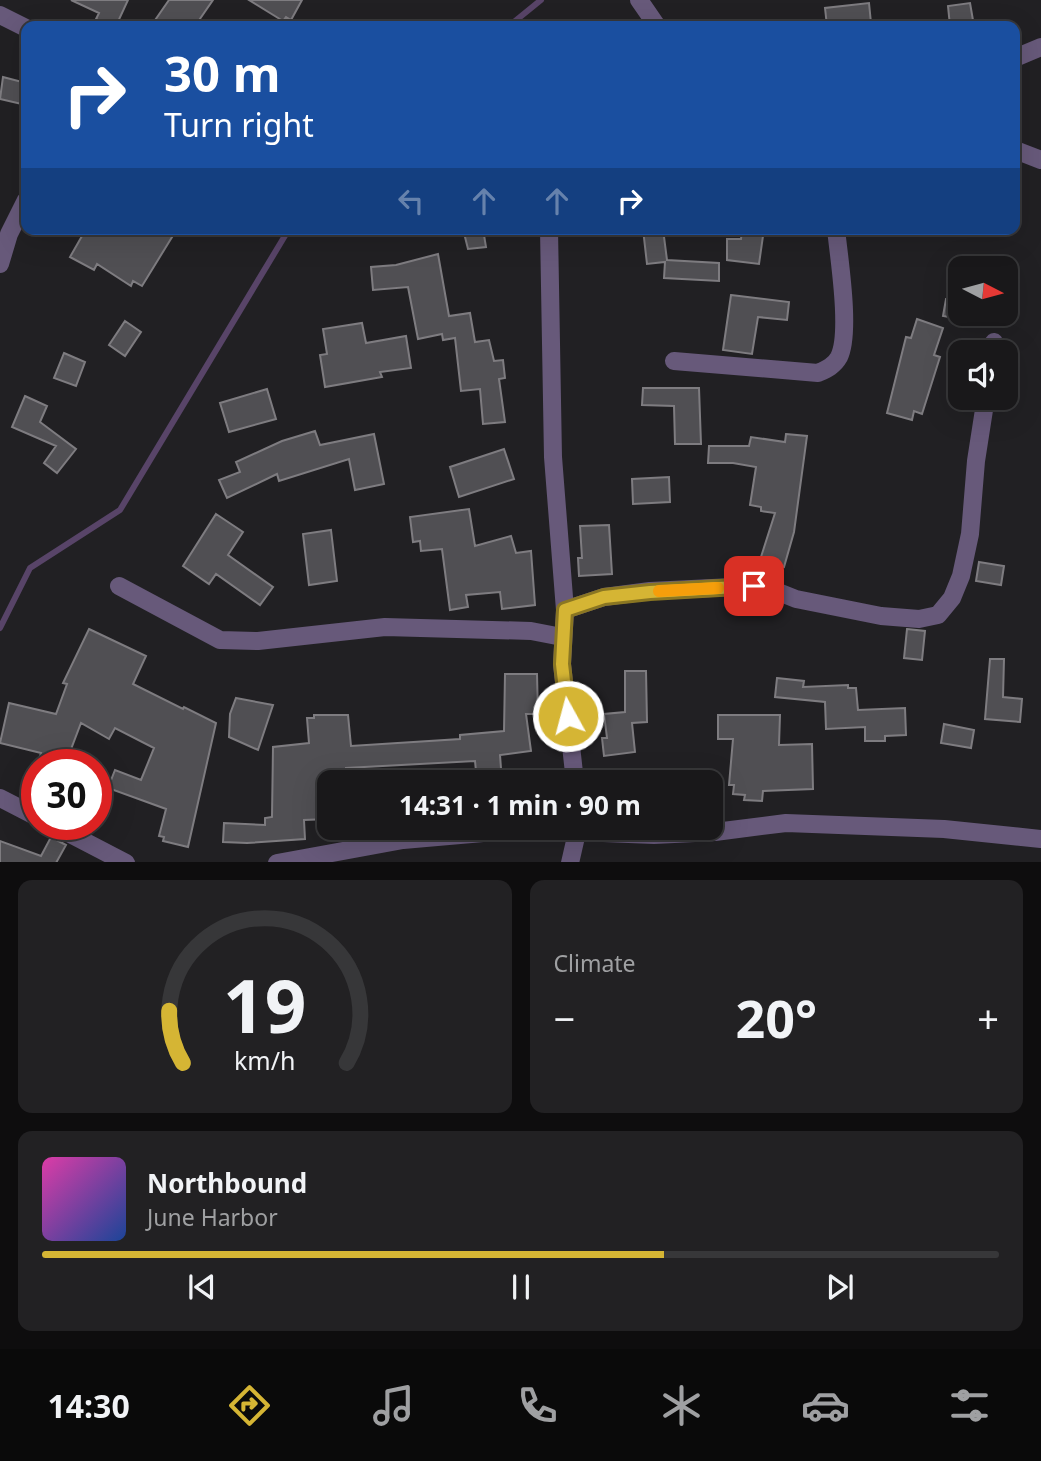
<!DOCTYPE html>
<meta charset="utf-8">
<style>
:root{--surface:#19181a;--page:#222123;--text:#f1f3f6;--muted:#9fa0a2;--line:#373739;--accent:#d5b534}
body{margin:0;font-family:"Noto Sans",sans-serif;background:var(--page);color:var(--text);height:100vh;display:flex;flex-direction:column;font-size:26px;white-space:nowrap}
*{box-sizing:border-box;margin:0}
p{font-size:23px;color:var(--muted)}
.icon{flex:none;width:38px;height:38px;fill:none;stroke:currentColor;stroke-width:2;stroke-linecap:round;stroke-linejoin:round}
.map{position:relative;height:862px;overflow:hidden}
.side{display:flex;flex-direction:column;gap:18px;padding:18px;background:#0e0d0e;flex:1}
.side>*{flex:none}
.banner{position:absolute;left:21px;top:21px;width:999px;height:214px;border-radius:14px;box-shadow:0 7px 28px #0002,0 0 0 2px var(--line);background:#1a4fa0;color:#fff;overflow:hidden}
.needle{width:46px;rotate:96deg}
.tools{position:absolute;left:948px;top:256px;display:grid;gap:14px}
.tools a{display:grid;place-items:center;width:70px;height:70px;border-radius:14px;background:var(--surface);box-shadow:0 7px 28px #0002,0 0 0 2px var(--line);font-size:35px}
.speed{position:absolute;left:21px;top:749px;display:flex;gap:14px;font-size:35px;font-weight:700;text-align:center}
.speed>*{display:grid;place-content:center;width:91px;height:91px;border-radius:50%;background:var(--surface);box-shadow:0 7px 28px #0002,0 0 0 2px var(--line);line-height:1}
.speed .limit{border:10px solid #d22;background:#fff;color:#111}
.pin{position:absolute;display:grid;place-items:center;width:60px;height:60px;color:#fff;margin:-30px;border-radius:14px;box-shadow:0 4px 10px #0006}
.me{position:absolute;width:77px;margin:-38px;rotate:353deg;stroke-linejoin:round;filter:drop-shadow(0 0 5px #0008)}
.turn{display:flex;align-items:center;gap:24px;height:147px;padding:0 28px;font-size:32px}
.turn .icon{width:91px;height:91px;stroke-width:2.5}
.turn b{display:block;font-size:49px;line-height:60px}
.lanes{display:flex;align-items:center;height:66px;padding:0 28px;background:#0003;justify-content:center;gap:35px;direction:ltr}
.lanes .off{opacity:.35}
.big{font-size:52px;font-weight:700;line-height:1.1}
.side .tile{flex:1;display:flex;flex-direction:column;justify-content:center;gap:10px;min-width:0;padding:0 24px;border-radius:14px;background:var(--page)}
.side .dial{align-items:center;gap:0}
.dial svg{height:182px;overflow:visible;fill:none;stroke:var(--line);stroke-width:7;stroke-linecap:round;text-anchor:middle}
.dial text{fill:var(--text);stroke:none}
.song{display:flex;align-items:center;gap:21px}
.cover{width:84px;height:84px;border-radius:10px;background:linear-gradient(135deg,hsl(320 70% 55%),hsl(220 70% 35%))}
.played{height:7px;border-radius:4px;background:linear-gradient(90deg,var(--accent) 65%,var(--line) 65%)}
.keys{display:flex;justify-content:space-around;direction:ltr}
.heat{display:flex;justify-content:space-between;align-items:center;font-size:38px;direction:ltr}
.side .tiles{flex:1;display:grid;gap:18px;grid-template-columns:1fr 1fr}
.tile:last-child{grid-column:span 2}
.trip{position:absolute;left:317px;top:770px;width:406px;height:70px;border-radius:14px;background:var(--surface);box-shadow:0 7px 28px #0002,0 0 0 2px var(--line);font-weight:700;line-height:70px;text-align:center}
.dock{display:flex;height:112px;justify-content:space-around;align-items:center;background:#0a0a0a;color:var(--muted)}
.dock .icon{width:49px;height:49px}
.dock .selected{color:var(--accent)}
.dock b{font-size:32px;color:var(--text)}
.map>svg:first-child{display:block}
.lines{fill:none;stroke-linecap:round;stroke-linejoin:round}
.stream{stroke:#584468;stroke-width:6}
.building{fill:#504f53;stroke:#7e7c80;stroke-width:2}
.minor{stroke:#67597a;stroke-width:18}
.route-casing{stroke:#8a7622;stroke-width:18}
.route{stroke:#d5b534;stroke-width:12}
.slow{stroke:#f59e0b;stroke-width:12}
</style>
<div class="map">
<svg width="1041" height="863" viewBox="0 0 1041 863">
<rect width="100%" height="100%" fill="#212023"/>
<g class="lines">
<path class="stream" d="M509,26L541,0
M0,628L30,568L120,510L289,229"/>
</g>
<path class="building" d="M71,0H128L116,26H110L96,19L99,13Z
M169,0H213L195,26H151Z
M249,0H302L291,20L286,17L283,21Z
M869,3L871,23L827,26L825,8Z
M970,3L974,26H950L948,6Z
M3,77L26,83V105L0,99Z
M86,229H177L142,286L133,281L131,286L97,264L94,270L70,257Z
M463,229H483L486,247L468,249Z
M643,229H663L667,260L719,263V281L664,278L665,262L647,264Z
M742,229H764L759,264L727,260V239H741Z
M438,254L449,316L470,313L475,342L489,340L494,361L503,360L505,378L499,379L505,422L483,424L480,389L461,391L455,338L443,340L442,334L418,339L408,287L373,290L371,267L396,265Z
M731,295L789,302L787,320L758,317L752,354L723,350Z
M946,299L961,301V319L943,316Z
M917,319L943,328L934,355L940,357L922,414L914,411L912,420L887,413L906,337L911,338Z
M125,321L141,332L125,356L109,345Z
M362,323L366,343L406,336L411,368L380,372L382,377L325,387L320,355L327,354L323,329Z
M64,353L85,362L76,386L54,378Z
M643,388H699L701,444H675L674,406L642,405Z
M267,389L276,419L229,432L220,403Z
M25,396L47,406L40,422L76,449L57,473L44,463L56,446L12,427Z
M315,431L320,445L374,434L384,484L355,490L349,459L279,481L277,474L227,498L219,480L240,472L236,462L282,441Z
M786,434L807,436L794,532L784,567L760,560L775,513L761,511V507L750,505L756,467L733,463H708L709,446H749L751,437L785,442Z
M504,449L514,479L459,497L450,467Z
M669,477L670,502L633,504L632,479Z
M469,509L475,546L511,536L516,553L531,551L535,605L502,609L500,592L466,595L468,607L450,610L442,549L421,551L420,541L413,542L410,517Z
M216,514L243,532L228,555L273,587L260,605L216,574L209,584L183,566Z
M609,525L612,574L579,576L578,558H582L580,526Z
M331,530L337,581L309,585L303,534Z
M979,562L1004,566L1001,585L976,581Z
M89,629L146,656L133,684L183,709L184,707L216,723L188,847L163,841L164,837L159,836L166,809L108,788L115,770L141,780L154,748L115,728L109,739L81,723L68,757L64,755L60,765L39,759L41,753L0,743L9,703L56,714L67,684L63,683Z
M907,629L925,631L922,660L904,658Z
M990,659H1004L1003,697L1022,699L1020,722L985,719Z
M625,671H646L647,722L632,723L635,752L604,756L602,738H607L604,714L625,712Z
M505,674H537L538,714H526L531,751L500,755L502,782H477L475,761L346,768V778H342V782H329V819L304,820L305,839L247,843L223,842L224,823L265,825V818L272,817L273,747L309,743L307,718H314V715H348L351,746L460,739V735L504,731Z
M777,678L804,681L803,687L848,685V688H856L858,710L905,708L906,735L885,736V741H865V727L826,729L825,702L775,697Z
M236,698L273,705L258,750L229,737L230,714Z
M718,715H780L779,745L812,744L813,789L763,791L762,801L744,800L745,795L733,794L734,785H729L733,739H718Z
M944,724L974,730L971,748L941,743Z
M51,837L66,845L56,863H0V841L41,856Z"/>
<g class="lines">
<path class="minor" d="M639,0L657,26
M0,15L26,28
M1015,58L1041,47
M1015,150L1041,160
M549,229L553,457L565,610L562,664L575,782
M0,264L9,234L26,200
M993,352L994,342
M674,361L818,373C827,369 834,366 839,357C851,333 839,258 836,229
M119,586L220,640L258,641L385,627L531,631L562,637
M565,610L604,597L650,591L754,586L776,591L796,599L881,616L919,619L938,615L952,598L961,576L970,534L976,461L986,397
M0,798L37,817
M51,824L126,863
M277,863L403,840L483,833L578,832L654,835L715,832L786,823L944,829L1041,839
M570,863L578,828"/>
</g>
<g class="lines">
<defs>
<path id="route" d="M568,716L562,664L565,610L604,597L650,592L754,586"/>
</defs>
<use href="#route" class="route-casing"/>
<use href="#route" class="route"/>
<path class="slow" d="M659,591L718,588"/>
</g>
</svg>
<div class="tools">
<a><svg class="needle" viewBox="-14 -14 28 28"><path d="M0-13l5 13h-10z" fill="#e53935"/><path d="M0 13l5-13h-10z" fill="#9fa0a2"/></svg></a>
<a><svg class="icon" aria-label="sound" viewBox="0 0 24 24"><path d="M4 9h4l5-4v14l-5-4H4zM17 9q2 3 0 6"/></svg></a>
</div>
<div class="speed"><div class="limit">30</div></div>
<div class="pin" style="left:754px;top:586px;background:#d93025"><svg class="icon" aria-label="arrive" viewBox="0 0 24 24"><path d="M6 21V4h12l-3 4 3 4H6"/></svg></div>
<svg class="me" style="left:568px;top:716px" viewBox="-20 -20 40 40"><circle r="17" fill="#d5b534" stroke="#fff" stroke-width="3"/><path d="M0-11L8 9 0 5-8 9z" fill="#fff"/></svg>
<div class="trip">14:31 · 1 min · 90 m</div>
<div class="banner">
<div class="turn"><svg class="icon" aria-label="right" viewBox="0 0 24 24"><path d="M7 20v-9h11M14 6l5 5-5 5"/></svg><div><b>30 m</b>Turn right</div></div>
<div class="lanes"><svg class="icon off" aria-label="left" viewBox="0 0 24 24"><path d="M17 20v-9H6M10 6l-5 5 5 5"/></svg><svg class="icon off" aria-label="ahead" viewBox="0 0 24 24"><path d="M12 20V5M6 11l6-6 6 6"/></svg><svg class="icon off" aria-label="ahead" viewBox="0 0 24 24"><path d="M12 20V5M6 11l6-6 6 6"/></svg><svg class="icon" aria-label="right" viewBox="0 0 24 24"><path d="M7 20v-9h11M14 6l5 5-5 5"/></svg></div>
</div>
</div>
<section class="side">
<div class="tiles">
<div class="tile dial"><svg viewBox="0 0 100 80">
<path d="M14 69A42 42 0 1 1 86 69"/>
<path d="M14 69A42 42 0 0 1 8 46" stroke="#d5b534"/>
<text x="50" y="56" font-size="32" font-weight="700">19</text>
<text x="50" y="72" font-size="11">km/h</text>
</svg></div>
<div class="tile"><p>Climate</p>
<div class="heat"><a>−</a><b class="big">20°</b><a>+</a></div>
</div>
<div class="tile">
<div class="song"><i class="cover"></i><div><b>Northbound</b><p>June Harbor</p></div></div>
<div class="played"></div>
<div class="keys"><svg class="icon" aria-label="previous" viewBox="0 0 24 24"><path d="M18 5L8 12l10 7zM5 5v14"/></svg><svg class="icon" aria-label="pause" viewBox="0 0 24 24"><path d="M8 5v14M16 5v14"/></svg><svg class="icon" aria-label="next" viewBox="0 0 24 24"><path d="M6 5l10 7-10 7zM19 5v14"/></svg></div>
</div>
</div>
</section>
<nav class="dock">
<b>14:30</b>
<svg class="icon selected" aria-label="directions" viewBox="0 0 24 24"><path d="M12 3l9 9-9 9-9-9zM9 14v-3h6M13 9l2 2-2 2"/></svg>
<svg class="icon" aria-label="music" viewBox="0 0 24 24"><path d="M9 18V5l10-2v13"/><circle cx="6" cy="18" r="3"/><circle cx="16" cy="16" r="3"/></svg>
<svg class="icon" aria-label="phone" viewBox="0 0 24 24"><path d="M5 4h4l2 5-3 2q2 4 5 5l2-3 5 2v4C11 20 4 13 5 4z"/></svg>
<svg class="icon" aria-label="climate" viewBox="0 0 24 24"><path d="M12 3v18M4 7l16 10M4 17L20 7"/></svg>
<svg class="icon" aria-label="car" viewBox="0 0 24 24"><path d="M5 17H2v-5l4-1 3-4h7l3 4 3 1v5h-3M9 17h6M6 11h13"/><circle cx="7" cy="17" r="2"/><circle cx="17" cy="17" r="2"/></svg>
<svg class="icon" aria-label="filters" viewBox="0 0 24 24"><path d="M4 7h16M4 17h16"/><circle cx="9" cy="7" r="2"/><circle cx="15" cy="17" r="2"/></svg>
</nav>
